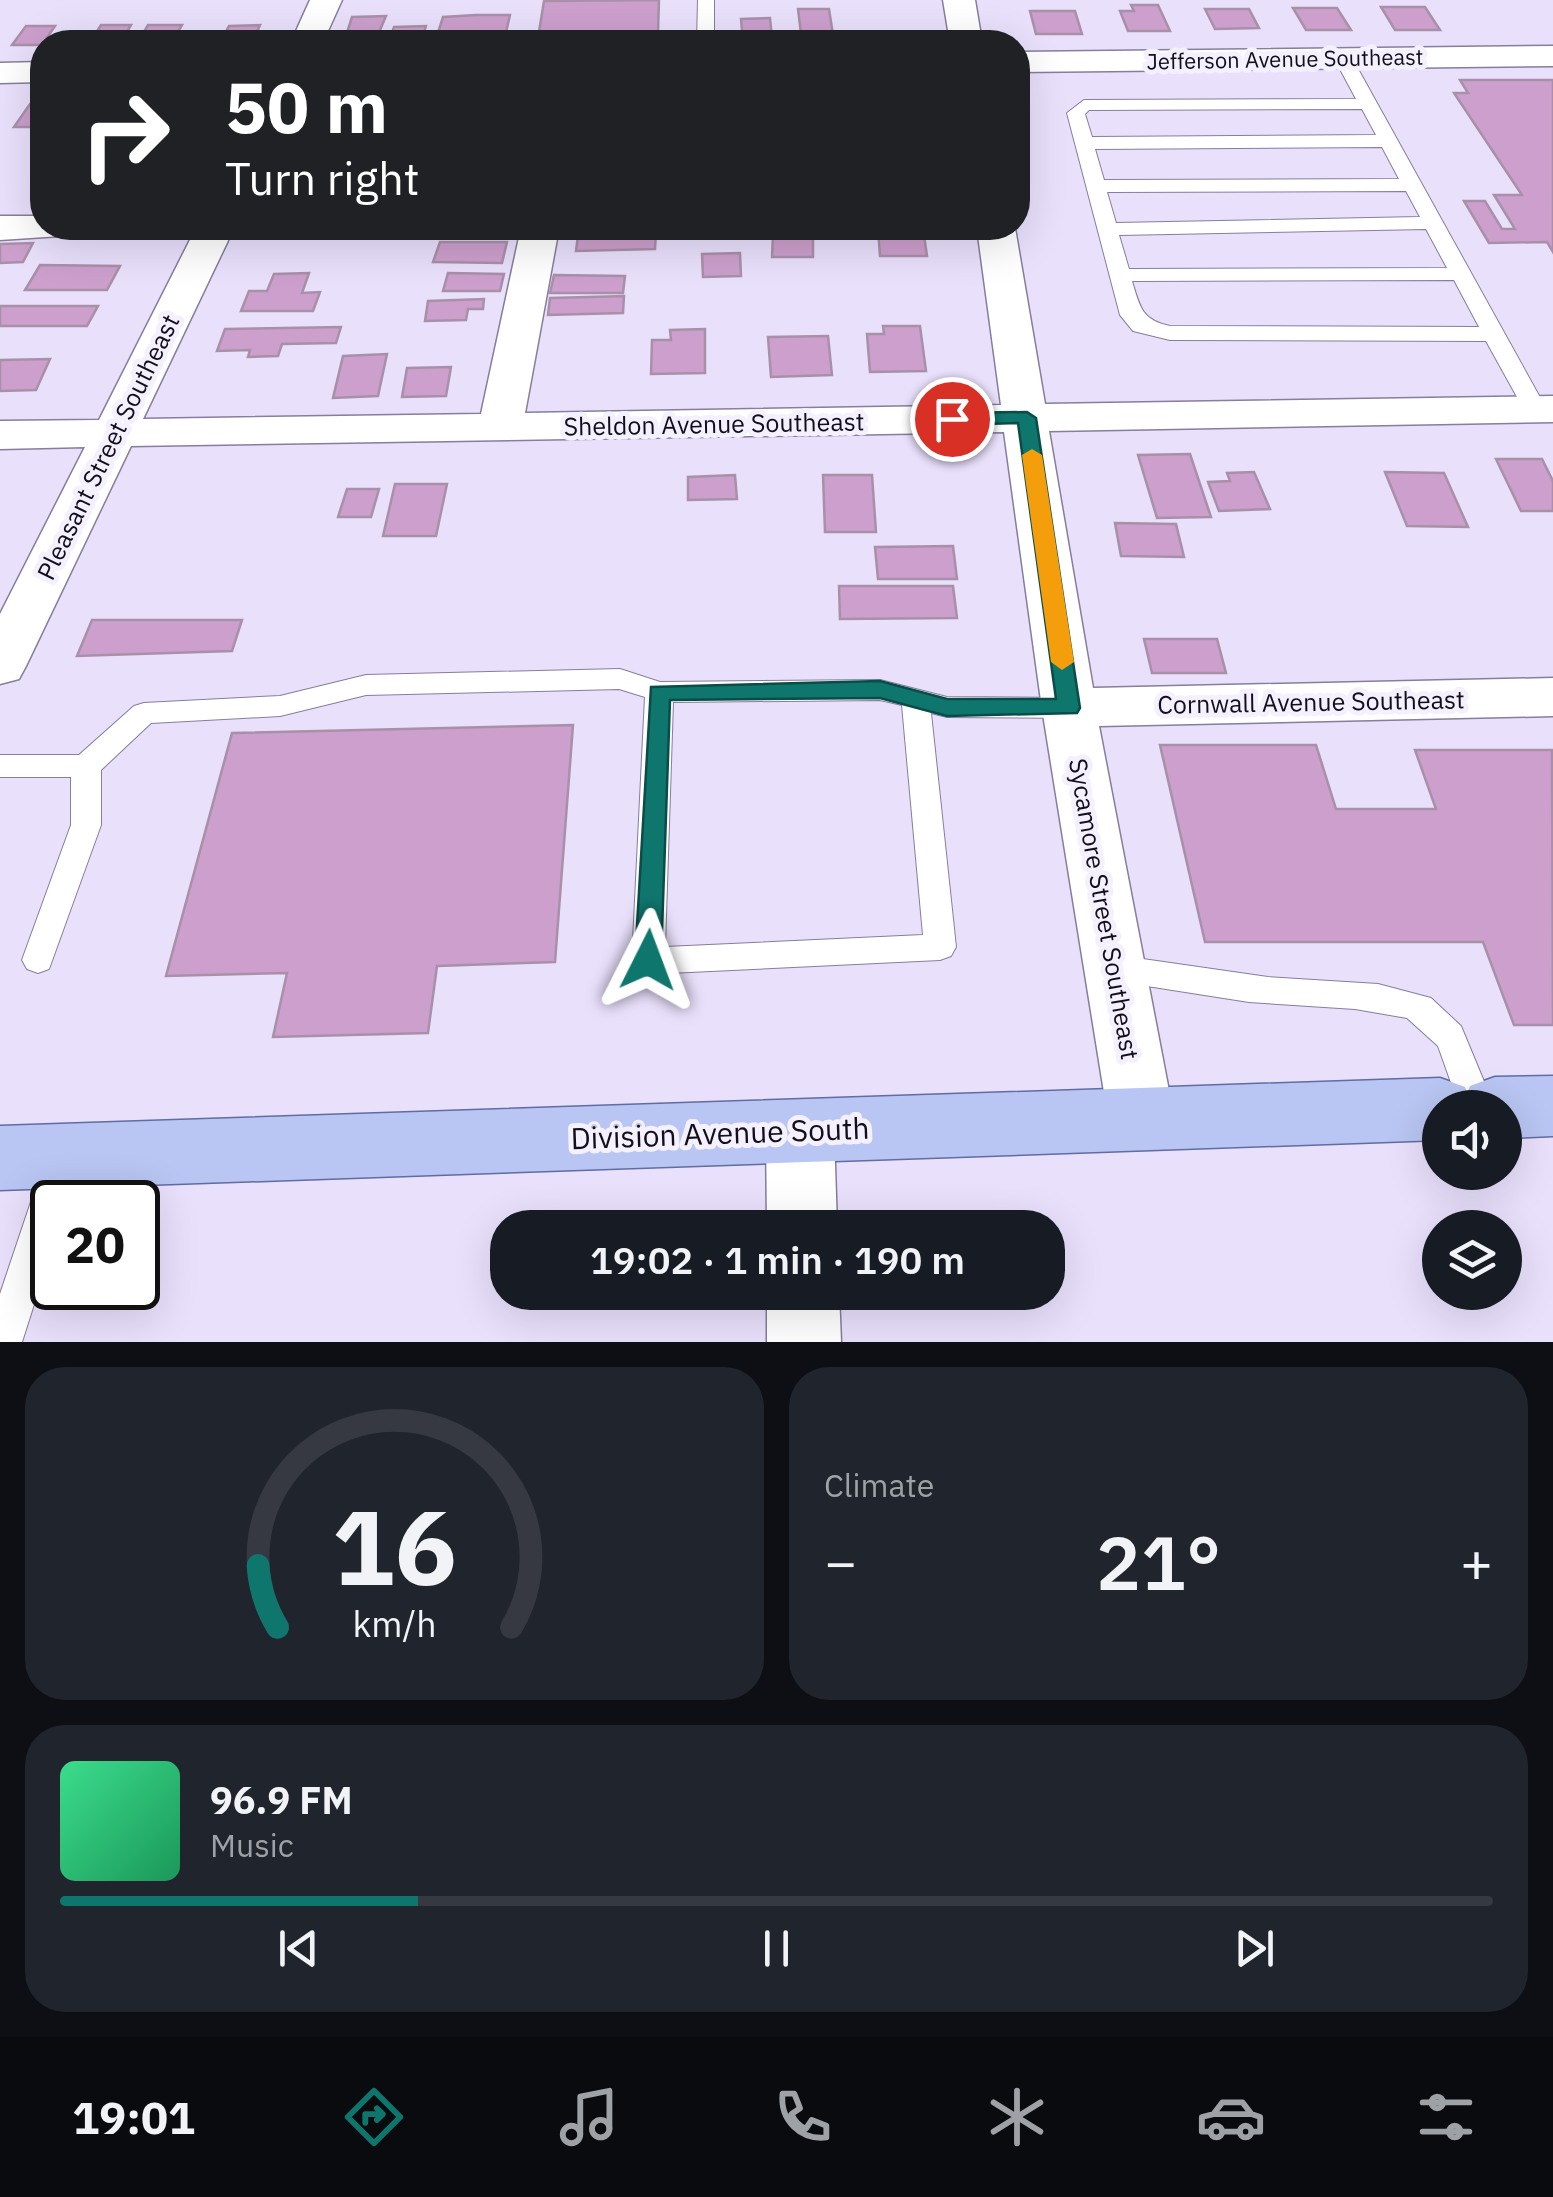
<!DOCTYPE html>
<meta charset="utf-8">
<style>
:root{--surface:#171b24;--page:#20242c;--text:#f1f3f6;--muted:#9ea1a6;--line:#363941;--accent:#0f766e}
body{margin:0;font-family:"IBM Plex Sans",sans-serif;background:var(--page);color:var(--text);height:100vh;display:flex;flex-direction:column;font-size:38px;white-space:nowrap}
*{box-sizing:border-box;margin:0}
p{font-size:32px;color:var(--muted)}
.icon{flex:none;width:55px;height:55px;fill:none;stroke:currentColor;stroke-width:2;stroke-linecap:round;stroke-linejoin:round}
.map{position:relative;height:1342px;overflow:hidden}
.sheet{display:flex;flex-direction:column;gap:25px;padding:25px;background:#0d0f14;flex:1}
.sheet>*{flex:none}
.hud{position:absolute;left:30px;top:30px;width:1000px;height:210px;border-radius:40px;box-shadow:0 10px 40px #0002;background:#202124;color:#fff;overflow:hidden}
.controls{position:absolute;left:1422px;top:1090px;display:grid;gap:20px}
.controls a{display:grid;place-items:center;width:100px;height:100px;border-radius:50%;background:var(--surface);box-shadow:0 10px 40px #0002;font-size:50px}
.speed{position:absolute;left:30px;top:1180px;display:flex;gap:20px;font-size:50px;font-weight:700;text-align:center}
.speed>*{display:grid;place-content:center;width:130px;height:130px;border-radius:50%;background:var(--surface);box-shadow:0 10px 40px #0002;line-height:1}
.speed .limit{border:5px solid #111;border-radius:15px;background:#fff;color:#111}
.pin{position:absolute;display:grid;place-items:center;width:85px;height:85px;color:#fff;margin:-42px;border:5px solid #fff;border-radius:50%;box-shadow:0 2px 10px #0007}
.me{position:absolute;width:110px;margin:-55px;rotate:3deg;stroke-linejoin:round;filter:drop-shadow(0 0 8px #0008)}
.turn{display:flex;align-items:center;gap:35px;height:210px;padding:0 30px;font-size:45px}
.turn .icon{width:130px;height:130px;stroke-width:2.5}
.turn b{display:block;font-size:70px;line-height:85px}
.big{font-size:75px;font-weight:600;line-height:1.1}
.sheet .widget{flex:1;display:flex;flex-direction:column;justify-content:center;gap:15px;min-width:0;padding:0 35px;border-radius:40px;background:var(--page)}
.sheet .dial{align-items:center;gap:0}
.dial svg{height:260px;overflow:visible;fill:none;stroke:var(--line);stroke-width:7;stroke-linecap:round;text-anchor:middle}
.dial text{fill:var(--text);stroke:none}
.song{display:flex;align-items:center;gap:30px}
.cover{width:120px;height:120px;border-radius:15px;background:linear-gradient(135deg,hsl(150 70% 55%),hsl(150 70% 35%))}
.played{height:10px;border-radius:5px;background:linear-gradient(90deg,var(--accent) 25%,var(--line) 25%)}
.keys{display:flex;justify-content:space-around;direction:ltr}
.heat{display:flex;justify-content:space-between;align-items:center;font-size:55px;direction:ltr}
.sheet .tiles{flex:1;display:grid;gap:25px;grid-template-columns:1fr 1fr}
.widget:last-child{grid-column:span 2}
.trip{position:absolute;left:490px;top:1210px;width:575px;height:100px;border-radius:40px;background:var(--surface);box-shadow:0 10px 40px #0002;font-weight:600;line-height:100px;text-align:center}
.tab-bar{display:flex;height:160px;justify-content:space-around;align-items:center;background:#090b0e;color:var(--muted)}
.tab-bar .icon{width:70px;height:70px}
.tab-bar .active{color:var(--accent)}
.tab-bar b{font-size:45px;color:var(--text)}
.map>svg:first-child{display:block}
.building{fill:#cc9fcc;stroke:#a990a9;stroke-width:2.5}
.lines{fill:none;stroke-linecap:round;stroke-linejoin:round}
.lane-casing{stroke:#877d9c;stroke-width:2}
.street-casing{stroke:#877d9c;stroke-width:3}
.primary-casing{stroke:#616ca1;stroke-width:3}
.lane{fill:#fff;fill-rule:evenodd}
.street{fill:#fff;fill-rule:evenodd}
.primary{fill:#b9c5f2;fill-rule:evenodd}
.route{fill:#0f766e;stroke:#0a4d48;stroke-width:2.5}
.slow{fill:#f59e0b}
.labels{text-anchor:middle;stroke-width:10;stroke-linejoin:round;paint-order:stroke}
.far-street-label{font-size:22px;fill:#130f1a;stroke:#f4f0fe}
.street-label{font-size:25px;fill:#130f1a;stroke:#f4f0fe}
.near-street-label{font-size:30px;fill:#130f1a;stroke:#f4f0fe}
</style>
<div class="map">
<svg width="1553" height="1342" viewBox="0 0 1553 1342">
<rect width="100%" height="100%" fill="#e9e0fc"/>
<path class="building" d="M659,0L658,33L538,38L544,1Z
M1131,5H1158L1170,31H1128L1120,11H1134Z
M1381,7H1425L1440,30H1395Z
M1293,8H1337L1351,30H1306Z
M798,9H829L834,41L802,42Z
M1205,9H1249L1259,28L1215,29Z
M1030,11H1075L1082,34H1036Z
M476,15H510L504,41L477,42L479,33H466L463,42H435L443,17Z
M386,16L375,42H344L352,17Z
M770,18L772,38L743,42L741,19Z
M101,25H131L121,42H90Z
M148,25H182L172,42H138Z
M260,25L253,41H221L229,26Z
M26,26H55L42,45H12Z
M426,26L421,42H389L394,27Z
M1460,80H1553V252L1547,242L1489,243L1464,201H1485L1502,229H1515L1494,195H1522L1454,93H1468Z
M30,104H42V127H14Z
M878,228H923L927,256H880Z
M656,233L655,249L576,251L578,235Z
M773,236H813V257H772Z
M440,242H507L502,263L433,262Z
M33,243L23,262L0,263V244Z
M740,253L741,276L703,277L702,254Z
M40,265L120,266L107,290H25Z
M309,273L302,293L320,292L313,311H241L249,291H267L274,274Z
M448,273L504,274L500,291H443Z
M554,275L625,276L623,293H550Z
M624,296L623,313L548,315L550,298Z
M484,299L483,309H468L466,320L425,321L428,301Z
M0,306H98L87,326H0Z
M883,326H920L926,371L870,372L867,334H884Z
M341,327L336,343L282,344L278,356L248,357L250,350L217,351L225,329Z
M705,329V373L651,374L652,340H671L670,330Z
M828,336L832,375L771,377L768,337Z
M387,354L378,396L333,398L343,356Z
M50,359L36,390L0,391V360Z
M451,367L446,396L402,397L407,368Z
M1190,454L1211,517L1157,518L1138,455Z
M1496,459H1542L1553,481V511H1521Z
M1254,472L1270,509L1219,511L1208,482L1230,481L1227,473Z
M1385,472L1444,473L1468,527L1407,526Z
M735,475L737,499L688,500V477Z
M823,475H872L876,532H825Z
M395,484H447L436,536H383Z
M347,489H379L371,517H338Z
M1115,523L1176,524L1184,557L1121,556Z
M953,546L957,579H878L875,547Z
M839,586H953L957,618L840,619Z
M92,620H242L232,651L77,656Z
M1144,639H1217L1226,673H1152Z
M573,725L555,962L437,966L428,1033L273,1037L287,973L166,976L232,733Z
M1160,745H1316L1336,809H1436L1415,750H1552L1553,1025H1514L1483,942H1205Z"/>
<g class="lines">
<defs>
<path id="lane" d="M698,0H714V42H697Z
M1337,54L1352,58L1547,410L1543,415H1527L1486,341L1170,340L1133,331L1120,315L1067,113L1084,100L1356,99L1334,58ZM1362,109L1376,135L1092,137L1085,114L1089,110ZM1382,147L1399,179L1104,180L1095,149ZM1406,191L1420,217L1116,223L1107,192ZM1426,229L1447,268L1129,269L1119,235ZM1454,280L1479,327L1170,326C1142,320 1140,308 1132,281Z
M620,669L660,682L880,680L947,697L1069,698L1083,708L1069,718L947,717L931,713L956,947L951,956L940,960L648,974L637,970L632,961L645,697L619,689L366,695L280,716L151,723L101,770V825L49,969L38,973L27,969L22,960L71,825V777H0V755H79L134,706L144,703L280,696L366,675ZM880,700L902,705L923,935L665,947L673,702Z
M1115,955L1268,977L1378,984L1431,998L1461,1026L1495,1108H1460L1438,1046L1407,1018L1355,1009L1249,1002L1115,981L1104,977L1099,968L1104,959Z
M64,1141L77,1146L82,1157L67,1202H52V1248L22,1342H0V1294L46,1157L51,1146Z"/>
<path id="street" d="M310,0H342L323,42H291Z
M943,0H975L982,42H950Z
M1553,46V66L1018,72V52Z
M42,62V82L0,83V63Z
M0,216H42V228H66L61,236L0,240Z
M196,228H234L143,419L481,414L521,228H559L525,413L1001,405L977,228H1015L1045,404L1553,396V422L1049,431L1093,688L1553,678V716L1099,726L1174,1117L1165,1138L1141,1146L1117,1138L1108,1117L1042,708L1004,432L131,446L26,666L19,679L0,684V614L85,447L0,449V421L99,420Z
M800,1102L824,1111L834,1132L837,1228H767L766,1132L776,1111Z
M767,1292H839L841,1342H767Z"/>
<path id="primary" d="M1553,1076V1136L1505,1138V1108H1440V1140L0,1190V1126L1440,1078L1465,1087L1467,1093L1470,1086L1495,1077Z"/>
</defs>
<use href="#lane" class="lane-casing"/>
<use href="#street" class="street-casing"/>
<use href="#primary" class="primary-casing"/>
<use href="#lane" class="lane"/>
<use href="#street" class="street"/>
<use href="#primary" class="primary"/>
</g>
<path class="route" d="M1027,412L1036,418L1080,708L1077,713L947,716L880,698L670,700L661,960L657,968H639L635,960L651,687L880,681L947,699H1056L1018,423L952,425L942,419L952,413Z"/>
<path class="slow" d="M1032,449L1042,455L1074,662L1062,670L1051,662L1022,455Z"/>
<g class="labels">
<g class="far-street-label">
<text transform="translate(1285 59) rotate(-1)" y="8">Jefferson Avenue Southeast</text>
</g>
<g class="street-label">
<text transform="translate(714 424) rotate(-1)" y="9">Sheldon Avenue Southeast</text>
<text transform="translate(108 447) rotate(-64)" y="9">Pleasant Street Southeast</text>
<text transform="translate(1311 702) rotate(-1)" y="9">Cornwall Avenue Southeast</text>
<text transform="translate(1104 909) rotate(80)" y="9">Sycamore Street Southeast</text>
</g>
<g class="near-street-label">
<text transform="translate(720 1134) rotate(-2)" y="10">Division Avenue South</text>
</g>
</g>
</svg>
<div class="controls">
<a><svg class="icon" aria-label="sound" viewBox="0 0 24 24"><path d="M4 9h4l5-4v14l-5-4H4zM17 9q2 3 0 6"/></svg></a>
<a><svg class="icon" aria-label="layers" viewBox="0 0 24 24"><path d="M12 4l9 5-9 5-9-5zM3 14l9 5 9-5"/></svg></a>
</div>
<div class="speed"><div class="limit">20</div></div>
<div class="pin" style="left:952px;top:419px;background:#d93025"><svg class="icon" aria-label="arrive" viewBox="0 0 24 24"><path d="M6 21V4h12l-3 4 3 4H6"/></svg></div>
<svg class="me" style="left:648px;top:960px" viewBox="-20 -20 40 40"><path d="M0-17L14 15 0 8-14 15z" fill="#0f766e" stroke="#fff" stroke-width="4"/></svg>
<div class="trip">19:02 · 1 min · 190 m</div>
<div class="hud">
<div class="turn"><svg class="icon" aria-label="right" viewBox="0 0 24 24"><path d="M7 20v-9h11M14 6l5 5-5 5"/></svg><div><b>50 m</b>Turn right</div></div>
</div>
</div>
<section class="sheet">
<div class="tiles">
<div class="widget dial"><svg viewBox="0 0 100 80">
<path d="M14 69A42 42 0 1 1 86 69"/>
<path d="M14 69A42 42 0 0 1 8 50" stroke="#0f766e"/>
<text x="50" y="56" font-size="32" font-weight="700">16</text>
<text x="50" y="72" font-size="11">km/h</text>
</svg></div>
<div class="widget"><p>Climate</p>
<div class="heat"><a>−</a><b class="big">21°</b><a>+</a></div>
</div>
<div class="widget">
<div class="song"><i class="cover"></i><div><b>96.9 FM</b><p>Music</p></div></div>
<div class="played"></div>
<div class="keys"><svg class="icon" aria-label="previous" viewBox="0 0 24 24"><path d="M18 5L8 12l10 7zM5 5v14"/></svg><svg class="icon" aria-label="pause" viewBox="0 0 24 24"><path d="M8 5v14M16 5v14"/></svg><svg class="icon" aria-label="next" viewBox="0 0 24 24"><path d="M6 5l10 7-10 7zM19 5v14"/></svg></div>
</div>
</div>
</section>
<nav class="tab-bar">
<b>19:01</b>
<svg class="icon active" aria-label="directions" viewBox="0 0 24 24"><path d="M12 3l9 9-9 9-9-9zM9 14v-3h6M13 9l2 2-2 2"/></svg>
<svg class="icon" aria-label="music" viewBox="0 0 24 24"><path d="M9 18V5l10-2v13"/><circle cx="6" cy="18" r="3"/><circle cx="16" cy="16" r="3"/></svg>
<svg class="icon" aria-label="phone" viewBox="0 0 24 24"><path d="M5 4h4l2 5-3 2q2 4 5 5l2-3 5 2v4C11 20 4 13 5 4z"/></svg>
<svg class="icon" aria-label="climate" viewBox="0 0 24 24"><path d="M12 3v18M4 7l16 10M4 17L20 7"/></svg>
<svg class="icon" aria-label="car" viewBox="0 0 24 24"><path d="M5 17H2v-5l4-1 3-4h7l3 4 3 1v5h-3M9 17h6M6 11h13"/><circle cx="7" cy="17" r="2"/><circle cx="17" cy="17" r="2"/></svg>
<svg class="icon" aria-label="filters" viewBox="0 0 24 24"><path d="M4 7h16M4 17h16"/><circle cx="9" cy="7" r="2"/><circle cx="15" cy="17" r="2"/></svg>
</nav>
